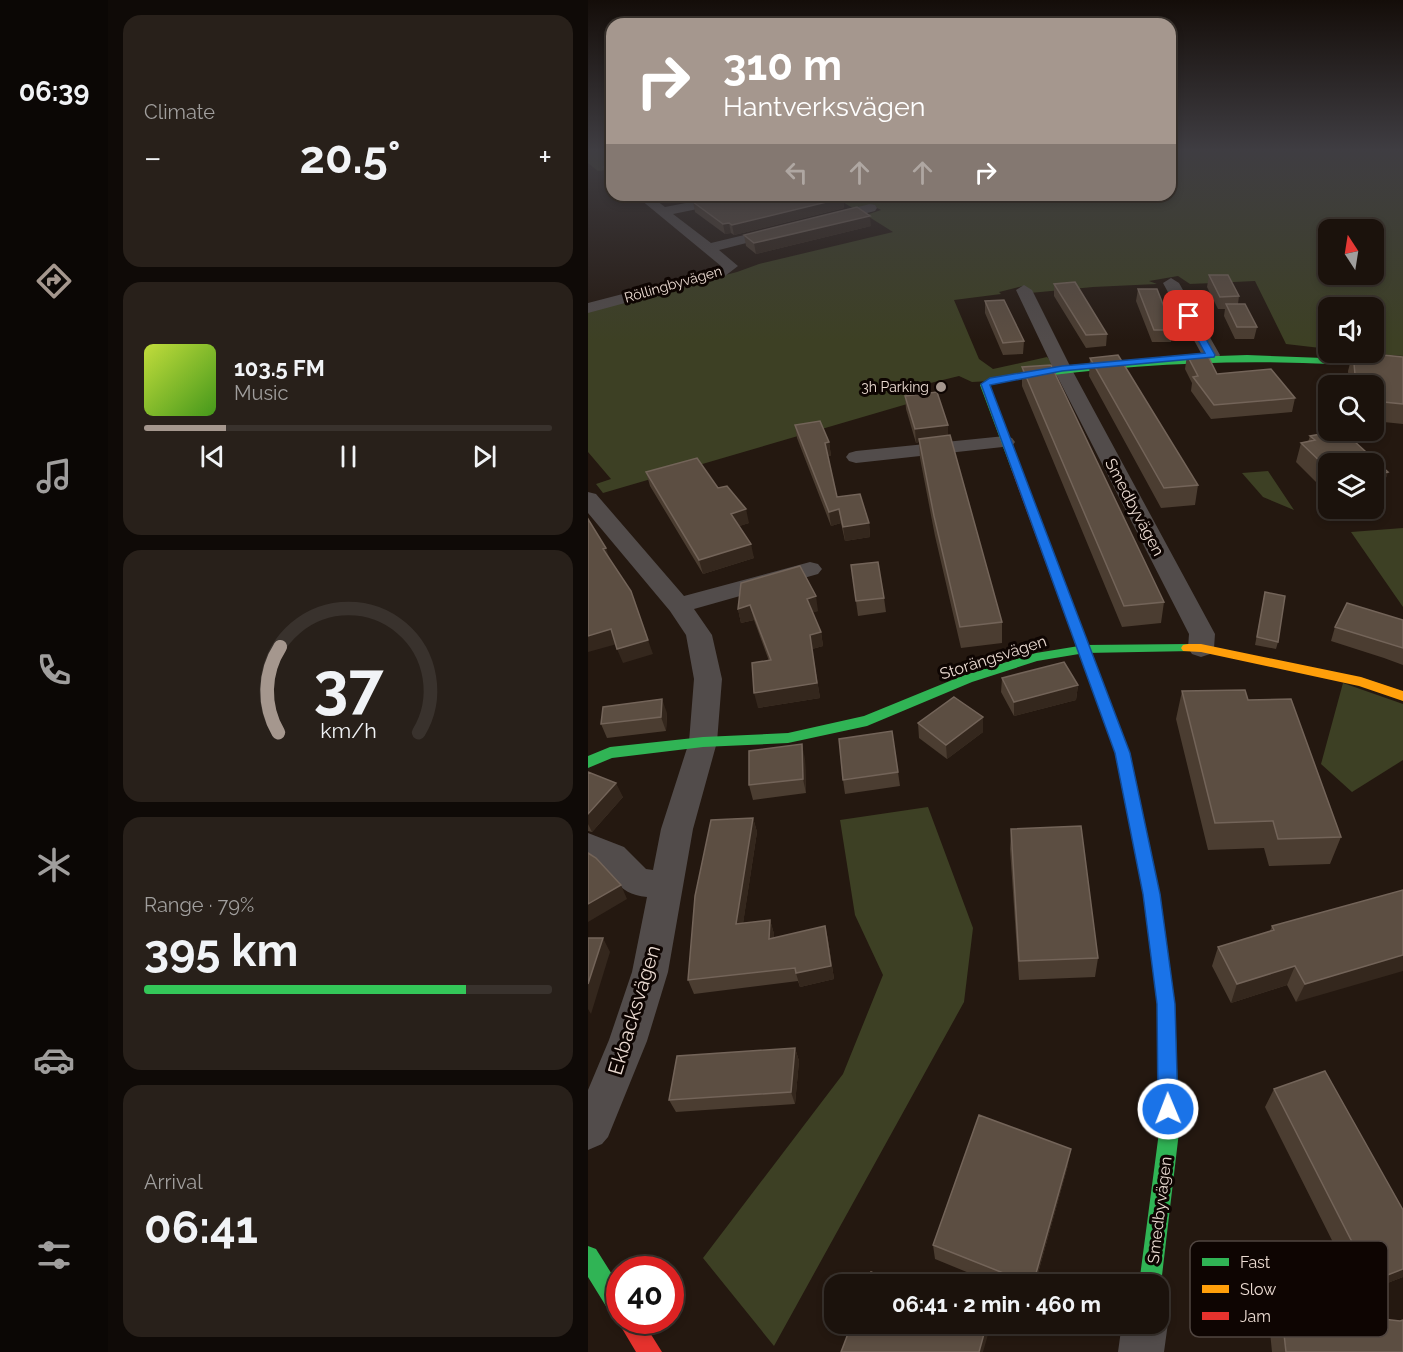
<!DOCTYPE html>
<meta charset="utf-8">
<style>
:root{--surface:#1b120c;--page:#28201a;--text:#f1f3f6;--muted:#a09e9d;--line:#39322d;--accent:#a5978e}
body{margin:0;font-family:Raleway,sans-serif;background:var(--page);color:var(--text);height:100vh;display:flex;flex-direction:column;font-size:22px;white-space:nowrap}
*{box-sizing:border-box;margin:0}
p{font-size:20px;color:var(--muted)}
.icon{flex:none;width:33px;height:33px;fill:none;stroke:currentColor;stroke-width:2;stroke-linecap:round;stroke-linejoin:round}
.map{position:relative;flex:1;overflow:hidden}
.details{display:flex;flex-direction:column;gap:15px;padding:15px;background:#0f0a07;width:480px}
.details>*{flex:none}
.banner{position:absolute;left:18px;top:18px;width:570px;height:183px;border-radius:18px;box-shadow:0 3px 9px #0003,0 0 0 2px var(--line);background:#a5978e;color:#fff;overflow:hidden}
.needle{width:39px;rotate:348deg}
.buttons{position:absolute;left:730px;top:219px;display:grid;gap:12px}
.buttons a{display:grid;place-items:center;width:66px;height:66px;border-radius:12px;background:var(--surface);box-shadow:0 3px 9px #0003,0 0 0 2px var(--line);font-size:30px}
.speed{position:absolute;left:18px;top:1256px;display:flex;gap:12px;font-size:30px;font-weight:700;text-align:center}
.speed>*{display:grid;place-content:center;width:78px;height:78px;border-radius:50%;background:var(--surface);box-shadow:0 3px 9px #0003,0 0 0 2px var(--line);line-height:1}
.speed .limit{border:9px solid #d22;background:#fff;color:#111}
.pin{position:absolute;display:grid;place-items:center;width:51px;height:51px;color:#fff;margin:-26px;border-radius:12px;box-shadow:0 3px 9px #0006}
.me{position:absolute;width:66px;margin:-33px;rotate:359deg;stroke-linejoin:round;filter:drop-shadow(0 0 4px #0008)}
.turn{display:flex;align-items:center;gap:21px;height:126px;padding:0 18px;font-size:27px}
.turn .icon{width:78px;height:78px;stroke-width:2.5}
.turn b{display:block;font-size:42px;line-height:51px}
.lanes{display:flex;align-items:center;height:57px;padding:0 18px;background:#0003;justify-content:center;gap:30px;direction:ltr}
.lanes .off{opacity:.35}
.big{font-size:45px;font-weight:700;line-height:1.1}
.details .tile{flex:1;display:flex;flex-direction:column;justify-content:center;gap:9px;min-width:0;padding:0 21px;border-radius:18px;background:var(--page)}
.details .dial{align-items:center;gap:0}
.dial svg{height:156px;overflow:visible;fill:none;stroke:var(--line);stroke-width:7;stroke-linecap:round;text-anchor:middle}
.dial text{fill:var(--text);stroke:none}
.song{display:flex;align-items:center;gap:18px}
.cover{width:72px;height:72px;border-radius:9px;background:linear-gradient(135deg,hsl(70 70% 55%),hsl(100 70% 35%))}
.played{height:6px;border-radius:3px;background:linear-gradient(90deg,var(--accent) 20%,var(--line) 20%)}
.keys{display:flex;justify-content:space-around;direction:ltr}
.heat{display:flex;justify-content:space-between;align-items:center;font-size:33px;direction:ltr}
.charge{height:9px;border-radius:4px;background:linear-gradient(90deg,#34c759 79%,var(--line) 0)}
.trip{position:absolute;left:236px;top:1274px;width:345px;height:60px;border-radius:18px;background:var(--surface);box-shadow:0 3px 9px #0003,0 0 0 2px var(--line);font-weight:700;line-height:60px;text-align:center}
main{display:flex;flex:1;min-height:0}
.tabs{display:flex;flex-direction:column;width:108px;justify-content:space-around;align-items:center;background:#0b0705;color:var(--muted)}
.tabs .icon{width:42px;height:42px}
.tabs .active{color:var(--accent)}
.tabs b{font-size:27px;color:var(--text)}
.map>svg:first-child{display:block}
.green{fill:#3d4024;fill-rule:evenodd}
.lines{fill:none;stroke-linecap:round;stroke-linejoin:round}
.street{fill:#524c4b;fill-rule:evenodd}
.fast{fill:#30b455;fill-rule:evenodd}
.slow{fill:#ff9f0a;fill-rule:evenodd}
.jam{fill:#e5322d;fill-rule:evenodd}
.wall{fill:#4b3d31}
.shaded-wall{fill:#34271d}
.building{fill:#5c4e42;stroke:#736459;stroke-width:1.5}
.route{fill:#1a73e8;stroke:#114b97;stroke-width:1.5}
.poi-dot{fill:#a5978e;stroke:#0e0502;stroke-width:2}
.labels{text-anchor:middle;stroke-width:6;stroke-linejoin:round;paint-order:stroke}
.far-street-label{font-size:14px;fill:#ebdbd2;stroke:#0e0502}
.far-poi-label{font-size:14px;fill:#ebdbd2;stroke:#0e0502;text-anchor:end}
.street-label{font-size:16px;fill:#ebdbd2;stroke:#0e0502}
.near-street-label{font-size:20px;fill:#ebdbd2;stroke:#0e0502}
.key{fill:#0e0502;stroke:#504540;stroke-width:1.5}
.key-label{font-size:16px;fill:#ebdbd2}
</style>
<main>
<nav class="tabs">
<b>06:39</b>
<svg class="icon active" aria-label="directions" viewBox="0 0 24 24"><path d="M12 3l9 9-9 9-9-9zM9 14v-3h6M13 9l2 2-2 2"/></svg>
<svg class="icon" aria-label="music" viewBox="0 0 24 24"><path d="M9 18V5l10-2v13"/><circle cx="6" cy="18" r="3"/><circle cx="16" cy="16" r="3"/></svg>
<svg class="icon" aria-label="phone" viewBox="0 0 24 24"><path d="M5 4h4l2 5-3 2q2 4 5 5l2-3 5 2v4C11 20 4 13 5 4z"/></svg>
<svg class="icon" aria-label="climate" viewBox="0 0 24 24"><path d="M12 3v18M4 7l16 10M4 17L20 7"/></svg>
<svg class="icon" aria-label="car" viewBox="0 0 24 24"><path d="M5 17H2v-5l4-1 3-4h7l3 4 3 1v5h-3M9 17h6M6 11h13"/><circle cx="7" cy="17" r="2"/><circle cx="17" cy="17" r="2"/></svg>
<svg class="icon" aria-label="filters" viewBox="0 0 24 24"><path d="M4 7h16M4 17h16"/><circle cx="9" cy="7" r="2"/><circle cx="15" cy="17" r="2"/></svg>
</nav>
<section class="details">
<div class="tile"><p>Climate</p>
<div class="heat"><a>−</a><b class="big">20.5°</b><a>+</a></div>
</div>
<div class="tile">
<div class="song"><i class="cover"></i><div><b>103.5 FM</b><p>Music</p></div></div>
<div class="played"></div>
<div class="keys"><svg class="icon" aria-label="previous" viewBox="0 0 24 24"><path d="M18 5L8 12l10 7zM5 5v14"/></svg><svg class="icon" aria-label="pause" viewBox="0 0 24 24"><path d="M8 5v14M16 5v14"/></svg><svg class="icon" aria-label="next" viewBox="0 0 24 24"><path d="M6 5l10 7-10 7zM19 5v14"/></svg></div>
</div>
<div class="tile dial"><svg viewBox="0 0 100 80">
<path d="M14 69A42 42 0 1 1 86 69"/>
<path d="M14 69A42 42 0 0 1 15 25" stroke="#a5978e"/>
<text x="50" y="56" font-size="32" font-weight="700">37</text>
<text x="50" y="72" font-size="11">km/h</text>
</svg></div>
<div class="tile"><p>Range · 79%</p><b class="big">395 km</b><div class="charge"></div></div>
<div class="tile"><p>Arrival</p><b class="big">06:41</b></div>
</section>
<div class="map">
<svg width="815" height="1352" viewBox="0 0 815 1352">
<rect width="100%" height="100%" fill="#241810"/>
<path class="green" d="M0,151H24V169L10,171L0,163Z
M582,151H815V356L777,353L786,352V308H741V349L698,344L667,281L602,284L590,276L561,281L569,284L505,287L442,293L435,286L411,292L413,294L366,300L391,359L405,369L459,357L464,362L462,365L402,381L384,382L371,376L318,389L326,402L15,493L8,484L23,479L0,452V311L149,272L171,264L305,232L278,215L293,210L287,207L268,210L243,195H582ZM741,230H786V274H741Z
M680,471L706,510L675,497L654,473Z
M815,528V607L763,532Z
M755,683L815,704V760L764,792L733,764Z
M340,807L385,928L376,1002L186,1346L115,1258L255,1074L295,975L267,915L252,820Z"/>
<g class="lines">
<path class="street" d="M20,163L24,164V175L14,167Z
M47,195H61L77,207L139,195H165L159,199L85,214L123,243L193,226L200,230L198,233L131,250L150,266L137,276L0,313V303L127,270L133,266Z
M282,204L287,205L289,208L287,211L239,223L232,219L234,216Z
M583,278L591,283L632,355L629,359H617L614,355L575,283Z
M436,285L444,290L483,368L627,634L626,648L622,654L613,657L604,654L600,648L601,634L465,368L428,290Z
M417,436L424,438L427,442L424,446L268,463L261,461L258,457L261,453L268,451Z
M0,492L8,494L96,596L222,562L230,564L234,569L230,574L106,609L124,635L134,679L129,742L105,829L80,972L59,1041L20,1137L14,1144L0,1150V1090L21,1040L44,972L59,897C26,894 28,872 0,860V833L36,847L58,869L65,870L73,829L101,742L106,679L98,635L82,611L0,513Z
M570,1305L573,1307L580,1323L576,1352H530L534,1323H570Z"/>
<path class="fast" d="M659,355L762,359L815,363V369C674,356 545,362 405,383L402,386L434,471L429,474L424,471L392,385L402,378C488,366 572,357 659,355Z
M600,644L605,645L607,648L605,651L497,653L449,661L384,682L279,726L200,743L115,747L24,758L0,768V756L22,747L115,737L200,733L276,716L374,676L448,653L497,645Z
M528,731L533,732L542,753L572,894L587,1004L591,1132L573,1284L570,1292V1284H551L571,1132L569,1004L556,894L528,753L521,736L523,732Z
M0,1246L8,1249L32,1287V1319L24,1316L0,1277Z"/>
<path class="slow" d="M600,644H613L773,677L815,691V701L771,686L613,652L595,651L593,648L595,645Z"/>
<path class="jam" d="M429,468L434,471L535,736L533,740H523L521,736L424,471Z
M32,1313V1320H54L74,1352H48L29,1320Z"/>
</g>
<path class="wall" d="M87,195H127L95,201Z
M255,198L256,208L146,235L143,233L137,234L107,212L105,202Z
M283,226L168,254L158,246L156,235Z
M621,275L651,296L650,304L669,327L666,339H647L636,316L637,309H630L619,287Z
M466,284L519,334L518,346L498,348L466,296Z
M550,289L585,330L583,342H564L548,301Z
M397,301L436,341L435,354L415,355L397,313Z
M765,352L815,357V424L786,421V386H761L760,371Z
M599,355L629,374L707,398L704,412L623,419L603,391L604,383L597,369Z
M502,358L610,485L607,505L573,508L501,376Z
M434,367L576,602L573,623L534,627L434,386Z
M317,396L360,435L414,622V643L373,648L347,536L332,458L331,442L328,443L318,409Z
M207,425L241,442L243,456H240L249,497L281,523L282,537L257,541L253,523L243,526L209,438Z
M754,430L800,472L793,492L786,494V464H741V488L735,489L708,462L713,443L720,442L722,436Z
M58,472L130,488L161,523L151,526L166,558L115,574L62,486Z
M263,565L296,598L298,612L270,616Z
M153,583L230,611L224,612L233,632L235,646L224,649L232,698L170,708L181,661L166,620L153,623L150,609Z
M677,592L690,642L688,649L667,645Z
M815,620V665L796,658L743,641L747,627Z
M414,678L490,685L488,700L426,716L413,692Z
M594,691L660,700L753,837L742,864L681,866L676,848L620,850L588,719Z
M79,713L78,731L19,738L13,724Z
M395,717V732L359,759L331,738L330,723Z
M217,759L218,793L165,800L161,785Z
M0,772L35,797L4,832L0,831Z
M310,772L312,786L257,794L255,780Z
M165,818L169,832L155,923L182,920L186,934V938L237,926L240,940L246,979L212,987L210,981L106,994L100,980Z
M423,829L510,958L507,977L431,980L422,849Z
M815,890L708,1002L699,985L643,1003L624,966L630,947L682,931L684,926Z
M207,1048L211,1061L207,1104L88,1112L81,1100Z
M686,1089L815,1277L771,1294L677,1107Z
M480,1165L447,1284H408L347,1259L345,1245Z
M693,1307L812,1321L815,1352H684L681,1322Z"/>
<path class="shaded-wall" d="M93,195H127L95,201Z
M255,198L256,208L146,235L144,225Z
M282,216L283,226L168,254L166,243Z
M141,223L143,233L137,234L135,224Z
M360,425V439H331V442L328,443L327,429Z
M241,442L243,456H238L237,443Z
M740,469L741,488L735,489Z
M800,472L793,492L786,494V475Z
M158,509L161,523L146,528L143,514Z
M251,509L253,523L243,526L241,512Z
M281,523L282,537L257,541L255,527Z
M163,544L166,558L115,574L111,560Z
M18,548L23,563L15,549Z
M228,596L230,611L221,613L219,599Z
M162,605L166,620L153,623L150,609Z
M23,629L29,644L0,652V636Z
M233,632L235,646L224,649L232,698L170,708L166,693L222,635Z
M60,640L65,654L35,663L29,649Z
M490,685L488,700L426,716V702Z
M74,699L79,713L78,731L73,717Z
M395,717V732L359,759L358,745Z
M214,744L217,759L218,793L215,779Z
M28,783L35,797L4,832L0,824V814Z
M165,818L169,832L153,937L148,924Z
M33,885L39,899L0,922V904Z
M182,920L186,934L185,952L181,939Z
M237,926L240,940L246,979L212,987L208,973Z
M15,938L22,952L3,1014L0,1009V984Z
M815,955V971L708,1002L717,984Z
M707,966L699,985L643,1003L649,984Z
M207,1048L211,1061L207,1104L203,1092Z
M483,1149L480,1165L447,1284H445Z
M815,1269V1277L771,1294L784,1281Z
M399,1323H401V1331L395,1352H391Z"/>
<path class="building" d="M139,195H249L255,198L144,225L141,223L135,224L105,202Z
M269,207L282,216L166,243L156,235Z
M621,275H640L651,296L632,297Z
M487,282L519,334L498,335L466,284Z
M550,289H569L585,330H566Z
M416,300L436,341L415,343L397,301Z
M638,304H657L669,327H649Z
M765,352L815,357V404L786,401V386H768Z
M619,354L629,374L683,369L707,398L626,405L605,377L610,376L599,355Z
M530,355L610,485L576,488L502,358Z
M463,365L576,602L536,606L434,367Z
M349,392L360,425L327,429L317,396Z
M232,421L241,442L237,443L249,497L272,494L281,523L255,527L251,509L241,512L207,425Z
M754,430L800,472L786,475V464H741L740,469L713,443L727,440L722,436Z
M362,435L414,622L372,627L346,516L331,439Z
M109,458L130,488L139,486L158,509L143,514L163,544L111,560L58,472Z
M0,519L18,548L15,549L43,591L60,640L29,649L23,629L0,636Z
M290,562L296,598L268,601L263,565Z
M212,566L228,596L219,599L233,632L222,635L229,683L166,693L164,663L183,660L162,605L150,609L153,583Z
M677,592L697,596L690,642L669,637Z
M759,603L815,620V648L747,627Z
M476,662L490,685L426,702L414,678Z
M657,690L660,700L703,699L753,837L690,839L685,821L627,823L594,691Z
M366,697L395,717L358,745L330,723Z
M74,699L73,717L13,724L15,707Z
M304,731L310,772L255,780L251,739Z
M214,744L215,779L161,785V751Z
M0,772L28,783L0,814Z
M165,818L148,924L182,920L181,939L237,926L243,966L208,973L207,968L100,980L107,896L123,820Z
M493,826L510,958L431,961L423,829Z
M0,853L8,858L33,885L0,904Z
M815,890V955L717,984L707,966L649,984L630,947L686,930L684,926Z
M0,938H15L0,984Z
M207,1048L203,1092L81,1100L89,1056Z
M737,1071L815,1210V1269L784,1281L686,1089Z
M391,1115L483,1149L445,1284H443L345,1245Z
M283,1272L313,1284H278Z
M693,1307L812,1321L815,1320V1352H698Z
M264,1323H399L391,1352H253Z"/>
<linearGradient id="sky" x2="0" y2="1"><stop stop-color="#140d09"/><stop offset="0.44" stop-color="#3f3d42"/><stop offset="1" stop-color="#3f3d42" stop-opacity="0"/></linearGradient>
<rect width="815" height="341" fill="url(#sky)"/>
<path class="route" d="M601,314L605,316L627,355L626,357L474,371L402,385L542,753L572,894L587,1004L590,1109L587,1116L580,1119L573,1116L570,1109L569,1004L555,894L527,753L393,384L402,378L474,366L617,353L597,316Z"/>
<circle class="poi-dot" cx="353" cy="387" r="6"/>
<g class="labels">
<g class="far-street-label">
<text transform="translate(85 284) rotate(-16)" y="5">Röllingbyvägen</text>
</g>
<g class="far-poi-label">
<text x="341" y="392">3h Parking</text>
</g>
<g class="street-label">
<text transform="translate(547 507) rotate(62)" y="6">Smedbyvägen</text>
<text transform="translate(405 657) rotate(-18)" y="6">Storängsvägen</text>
<text transform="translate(571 1210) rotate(-83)" y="6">Smedbyvägen</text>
</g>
<g class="near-street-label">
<text transform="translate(46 1010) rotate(-73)" y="7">Ekbacksvägen</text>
</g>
</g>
<rect x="602" y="1241" width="198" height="96" rx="9" class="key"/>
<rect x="614" y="1258" width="27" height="8" fill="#30b455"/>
<rect x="614" y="1285" width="27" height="8" fill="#ff9f0a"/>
<rect x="614" y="1312" width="27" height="8" fill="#e5322d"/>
<g class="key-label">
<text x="652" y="1268">Fast</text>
<text x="652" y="1295">Slow</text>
<text x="652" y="1322">Jam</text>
</g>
</svg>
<div class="buttons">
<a><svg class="needle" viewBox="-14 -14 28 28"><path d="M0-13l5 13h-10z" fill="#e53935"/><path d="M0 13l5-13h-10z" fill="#a09e9d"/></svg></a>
<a><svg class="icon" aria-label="sound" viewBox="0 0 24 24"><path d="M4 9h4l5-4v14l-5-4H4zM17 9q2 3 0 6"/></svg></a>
<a><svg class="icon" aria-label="search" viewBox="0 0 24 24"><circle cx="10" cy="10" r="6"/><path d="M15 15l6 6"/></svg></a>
<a><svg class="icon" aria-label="layers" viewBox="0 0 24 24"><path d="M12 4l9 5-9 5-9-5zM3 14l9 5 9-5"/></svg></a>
</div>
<div class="speed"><div class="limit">40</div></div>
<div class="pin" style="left:601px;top:316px;background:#d93025"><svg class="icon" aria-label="arrive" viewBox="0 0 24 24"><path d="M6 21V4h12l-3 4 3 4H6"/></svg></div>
<svg class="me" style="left:580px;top:1109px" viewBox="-20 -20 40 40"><circle r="17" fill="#1a73e8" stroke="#fff" stroke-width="3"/><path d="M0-11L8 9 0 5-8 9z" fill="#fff"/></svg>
<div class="trip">06:41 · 2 min · 460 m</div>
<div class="banner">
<div class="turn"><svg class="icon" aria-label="right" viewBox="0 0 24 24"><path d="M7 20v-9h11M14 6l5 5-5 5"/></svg><div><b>310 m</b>Hantverksvägen</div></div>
<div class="lanes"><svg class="icon off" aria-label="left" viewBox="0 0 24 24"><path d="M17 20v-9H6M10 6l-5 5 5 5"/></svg><svg class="icon off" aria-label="ahead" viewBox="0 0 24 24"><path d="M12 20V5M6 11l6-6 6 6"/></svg><svg class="icon off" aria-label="ahead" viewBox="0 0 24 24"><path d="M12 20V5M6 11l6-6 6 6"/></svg><svg class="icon" aria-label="right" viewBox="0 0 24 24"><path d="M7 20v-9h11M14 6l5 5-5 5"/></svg></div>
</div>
</div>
</main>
